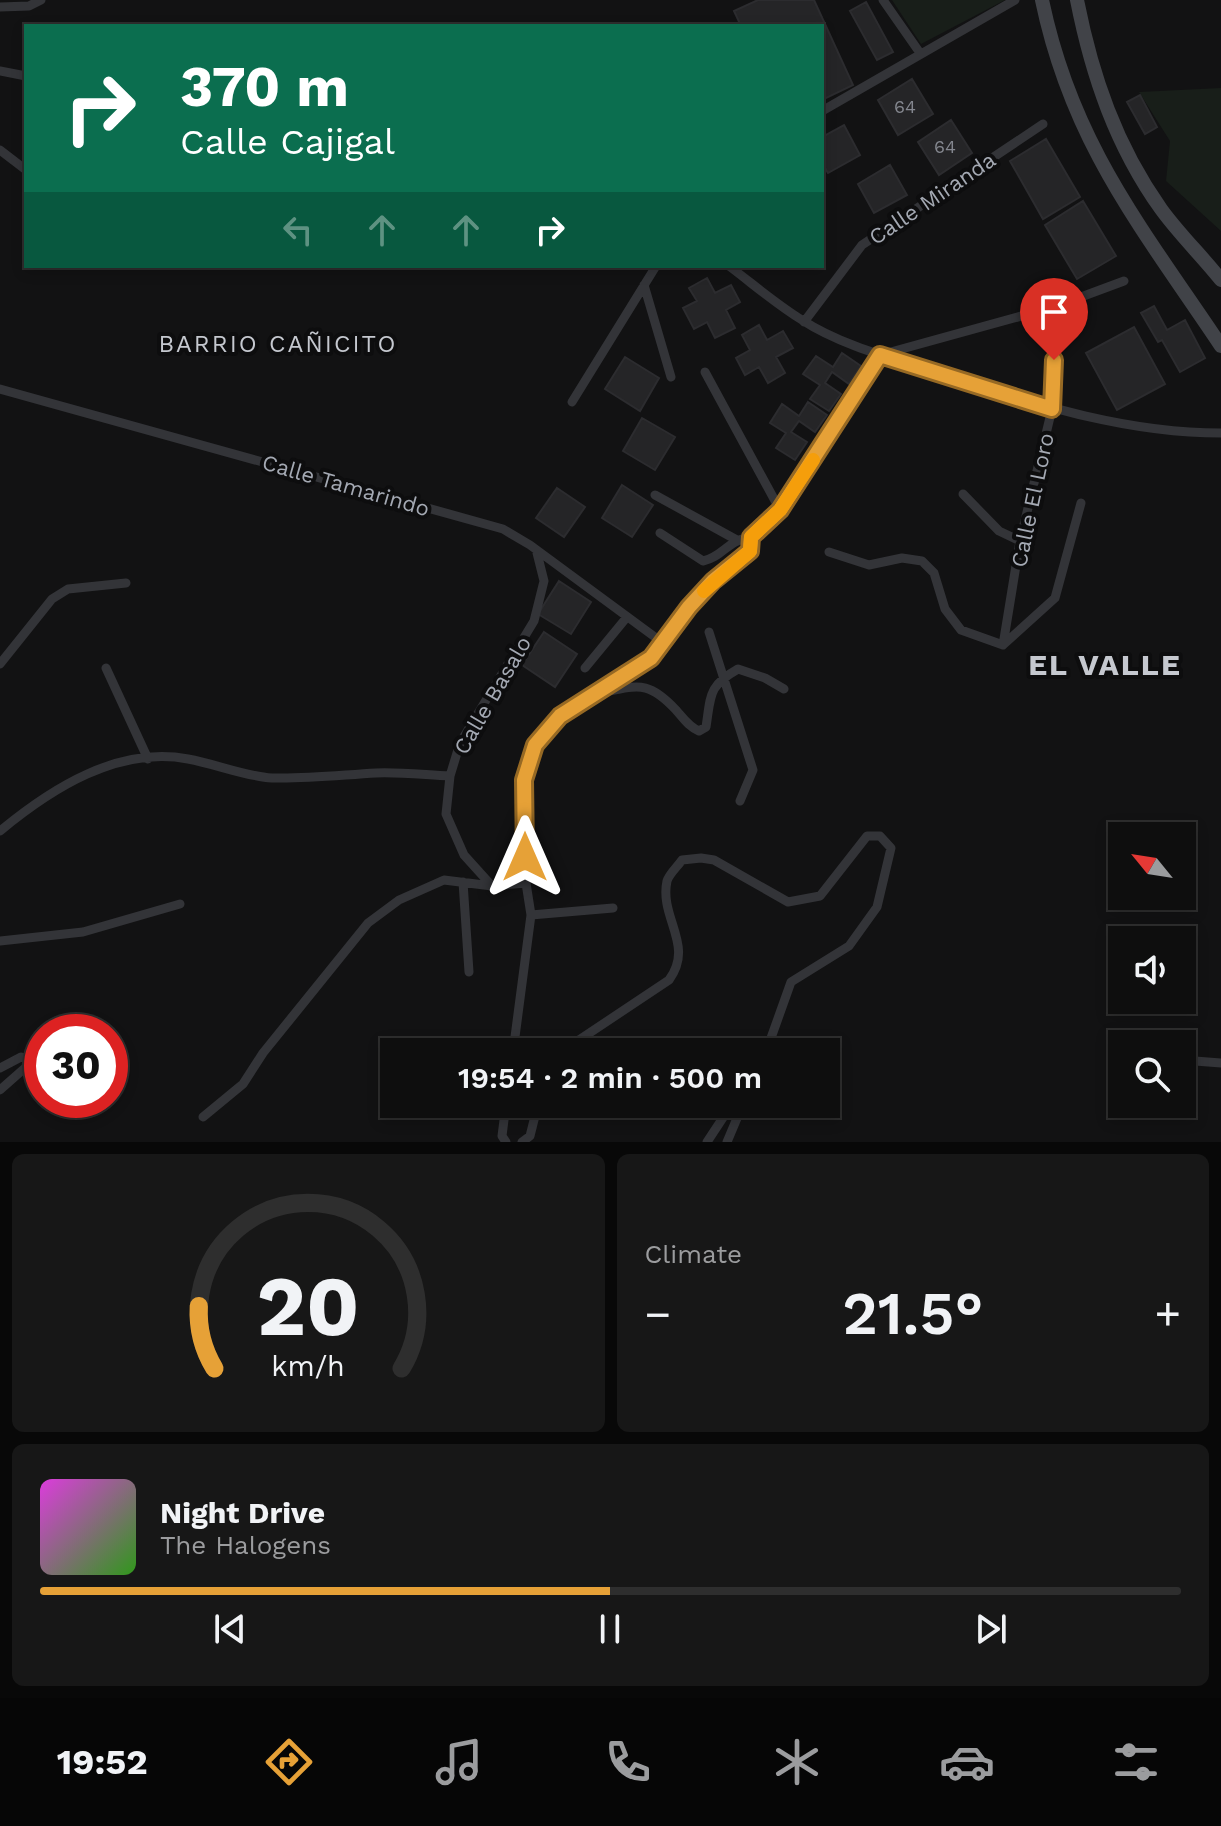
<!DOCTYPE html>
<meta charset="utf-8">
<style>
:root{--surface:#0e0e0e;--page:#171717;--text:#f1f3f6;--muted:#9b9c9e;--line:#2e2e2e;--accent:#e6a137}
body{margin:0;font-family:"Work Sans",sans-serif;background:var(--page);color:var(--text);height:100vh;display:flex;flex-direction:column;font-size:30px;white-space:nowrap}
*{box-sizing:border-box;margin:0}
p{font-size:26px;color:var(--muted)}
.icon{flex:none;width:44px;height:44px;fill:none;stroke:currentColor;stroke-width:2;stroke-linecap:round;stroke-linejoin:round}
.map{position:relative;height:1142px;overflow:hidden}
.side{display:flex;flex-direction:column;gap:12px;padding:12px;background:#080808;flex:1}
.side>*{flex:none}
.guide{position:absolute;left:24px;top:24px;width:800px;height:244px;border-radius:0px;box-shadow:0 4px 12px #0003,0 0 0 2px var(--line);background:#0b6e4f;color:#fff;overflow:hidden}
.needle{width:52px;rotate:300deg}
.buttons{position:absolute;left:1108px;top:822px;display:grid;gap:16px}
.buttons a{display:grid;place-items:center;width:88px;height:88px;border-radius:0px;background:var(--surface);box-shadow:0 4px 12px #0003,0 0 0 2px var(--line);font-size:40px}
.speed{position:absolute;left:24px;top:1014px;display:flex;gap:16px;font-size:40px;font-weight:700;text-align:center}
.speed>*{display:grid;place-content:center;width:104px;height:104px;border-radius:50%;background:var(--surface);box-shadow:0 4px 12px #0003,0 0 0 2px var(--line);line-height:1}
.speed .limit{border:12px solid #d22;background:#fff;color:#111}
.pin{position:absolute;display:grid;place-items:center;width:68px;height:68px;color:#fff;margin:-82px -34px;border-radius:50% 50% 50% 0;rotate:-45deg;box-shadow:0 0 8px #0007}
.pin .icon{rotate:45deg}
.me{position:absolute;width:88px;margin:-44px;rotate:0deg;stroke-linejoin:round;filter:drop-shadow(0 0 6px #0008)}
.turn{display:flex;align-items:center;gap:28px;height:168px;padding:0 24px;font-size:36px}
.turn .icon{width:104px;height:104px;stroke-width:2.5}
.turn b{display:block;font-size:56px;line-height:68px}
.lanes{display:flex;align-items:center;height:76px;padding:0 24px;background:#0003;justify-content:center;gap:40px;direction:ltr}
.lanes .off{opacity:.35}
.big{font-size:60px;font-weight:600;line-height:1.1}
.side .widget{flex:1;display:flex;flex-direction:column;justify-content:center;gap:12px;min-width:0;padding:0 28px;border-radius:12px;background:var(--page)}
.side .dial{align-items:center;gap:0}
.dial svg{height:208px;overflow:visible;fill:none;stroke:var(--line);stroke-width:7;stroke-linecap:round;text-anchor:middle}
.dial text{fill:var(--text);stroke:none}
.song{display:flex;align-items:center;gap:24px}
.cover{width:96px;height:96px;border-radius:12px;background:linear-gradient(135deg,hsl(300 70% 55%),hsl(110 70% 35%))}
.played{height:8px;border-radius:4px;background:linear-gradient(90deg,var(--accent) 50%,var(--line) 50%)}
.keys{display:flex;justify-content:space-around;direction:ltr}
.heat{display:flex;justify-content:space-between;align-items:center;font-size:44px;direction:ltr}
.side .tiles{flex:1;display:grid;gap:12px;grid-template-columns:1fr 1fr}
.widget:last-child{grid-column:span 2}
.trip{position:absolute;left:380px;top:1038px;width:460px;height:80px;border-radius:0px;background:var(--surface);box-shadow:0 4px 12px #0003,0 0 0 2px var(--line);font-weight:600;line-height:80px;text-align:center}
.tab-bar{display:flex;height:128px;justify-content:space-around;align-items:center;background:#060606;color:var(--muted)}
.tab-bar .icon{width:56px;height:56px}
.tab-bar .active{color:var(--accent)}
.tab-bar b{font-size:36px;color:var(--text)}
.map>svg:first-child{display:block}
.green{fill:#181e19}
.building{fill:#252527;stroke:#2c2c2f;stroke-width:2}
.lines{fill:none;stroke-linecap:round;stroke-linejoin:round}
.minor{stroke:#333438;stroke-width:9}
.secondary{stroke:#414348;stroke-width:14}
.route-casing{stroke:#966924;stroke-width:20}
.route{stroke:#e6a137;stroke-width:14}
.slow{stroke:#f59e0b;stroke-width:14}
.labels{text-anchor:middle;stroke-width:8;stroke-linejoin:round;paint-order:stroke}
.number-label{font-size:18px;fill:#84878f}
.street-label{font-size:22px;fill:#a4a9b3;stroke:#0d0d0e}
.neighbourhood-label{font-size:24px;letter-spacing:2px;fill:#c5c8cf;stroke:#0d0d0e}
.district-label{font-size:30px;font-weight:bold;letter-spacing:2px;fill:#c5c8cf;stroke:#0d0d0e}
</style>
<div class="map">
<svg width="1221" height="1142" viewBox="0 0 1221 1142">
<rect width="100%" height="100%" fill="#121213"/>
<path class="green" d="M892,0H1005L921,44Z
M1221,88V231L1166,181L1170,141L1139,92Z"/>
<path class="building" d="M758,0H814L853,85L822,100V26H741L734,11Z
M866,2L893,52L877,60L850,11Z
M912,79L933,114L898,135L878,100Z
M1140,95L1157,127L1145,134L1127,102Z
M951,120L972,153L939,175L918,142Z
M844,125L860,155L828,173L822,163V137Z
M1046,139L1080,197L1043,219L1010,161Z
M890,165L907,195L874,213L858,184Z
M1083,201L1116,256L1077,279L1045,225Z
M707,278L715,293L731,285L740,302L726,310L735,328L715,338L707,322L694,329L683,308L697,301L689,288Z
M1154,306L1167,330L1185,320L1205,358L1180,372L1162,340L1158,342L1141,313Z
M759,325L767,340L783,331L793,348L776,357L785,373L768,383L759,367L745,375L736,358L750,350L742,335Z
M1134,327L1165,384L1117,410L1086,353Z
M842,353L861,366L849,384L832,372L825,383L841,394L829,411L810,399L820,385L803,374L816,356L833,367Z
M625,357L659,378L640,411L605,389Z
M808,402L827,415L815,432L799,421L791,432L807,442L795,460L776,448L786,433L770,423L782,404L799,416Z
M642,418L675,437L655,470L623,451Z
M622,485L653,505L632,537L602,518Z
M557,488L585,507L564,537L536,518Z
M559,581L591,602L571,634L538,614Z
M544,632L577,654L555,687L522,665Z"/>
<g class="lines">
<path class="minor" d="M883,0L920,53
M0,7L29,6L41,0
M0,71L26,76
M822,111L1015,0
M0,150L26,170
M729,266C753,284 776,304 802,320C840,345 894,359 937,373C1030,402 1122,433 1221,433
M644,285L671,377
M804,322L862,245L1043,124
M880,355L1054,307L1124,281
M705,372L780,510
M0,389L503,529L530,545L663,643
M572,402L656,266
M963,494L999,531L1020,541
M655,495L735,539
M660,533L703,561C723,557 727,540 751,537
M829,552L869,565L902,558L922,561L934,573L945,609L961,630L1003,645L1055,598L1081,503
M709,632L753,770L740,801
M1003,645L1020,541L1052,409L1054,307
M0,664L52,599L68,589L126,583
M106,668L148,759
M585,668L627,617
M597,693C637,687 646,678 676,710C683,718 689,727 699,731L706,727C711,695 708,686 738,669L765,678L784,689
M0,831C52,788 118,746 188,759C216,764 244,776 272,778C307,779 341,775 376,773C400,772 426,775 450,776
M463,882L469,972
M526,883L492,886L464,855L446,814L450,776L460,743L534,621L544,581L537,553
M531,915L613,908
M0,941L83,932L180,904
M513,1052L531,915L526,883L524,780L531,754L560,716L651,658L689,607L713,581L750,551L751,537L780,510L880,355
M561,1052L669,980C695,945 659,918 667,881C669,874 678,866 682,860L701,858L714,860L788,902L820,896L867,836H880L891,848L877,907L849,946L791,982L766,1052
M1182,1060L1221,1063
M0,1068L21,1057L27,1059L26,1067L0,1090
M506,1104L502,1136L506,1142
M203,1117L243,1084L263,1053L368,923L399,900L444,880L492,886
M522,1142L530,1136L538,1104
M707,1142L732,1104
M727,1142L743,1104"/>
<path class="secondary" d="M1042,0C1072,144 1142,228 1221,346
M1077,0C1092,76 1116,146 1161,209C1179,234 1202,256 1221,280"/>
</g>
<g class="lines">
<defs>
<path id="route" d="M525,857L524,780L535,745L560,716L651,658L689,607L713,581L750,551L751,537L780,510L880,355L1052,409L1054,360"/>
</defs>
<use href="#route" class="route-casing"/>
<use href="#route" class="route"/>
<path class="slow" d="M704,591L750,551L751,537L780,510L813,460"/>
</g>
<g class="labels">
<g class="number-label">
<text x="905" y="113">64</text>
<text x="945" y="153">64</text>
</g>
<g class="street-label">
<text transform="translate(932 198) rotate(-34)" y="8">Calle Miranda</text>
<text transform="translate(346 485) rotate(16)" y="8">Calle Tamarindo</text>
<text transform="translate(1032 500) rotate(-78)" y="8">Calle El Loro</text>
<text transform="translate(492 695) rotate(-60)" y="8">Calle Basalo</text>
</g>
<g class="neighbourhood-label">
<text x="278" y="352">BARRIO CAÑICITO</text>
</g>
<g class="district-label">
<text x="1105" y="675">EL VALLE</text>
</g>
</g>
</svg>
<div class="buttons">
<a><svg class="needle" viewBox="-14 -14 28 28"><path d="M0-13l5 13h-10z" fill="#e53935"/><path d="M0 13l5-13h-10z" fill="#9b9c9e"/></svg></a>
<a><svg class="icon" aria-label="sound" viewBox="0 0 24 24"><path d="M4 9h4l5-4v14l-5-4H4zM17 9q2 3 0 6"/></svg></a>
<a><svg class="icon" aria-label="search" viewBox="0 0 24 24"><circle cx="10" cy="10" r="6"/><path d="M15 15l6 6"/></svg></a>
</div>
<div class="speed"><div class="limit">30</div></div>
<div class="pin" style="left:1054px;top:360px;background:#d93025"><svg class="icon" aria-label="arrive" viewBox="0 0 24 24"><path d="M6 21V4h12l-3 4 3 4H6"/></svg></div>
<svg class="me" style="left:525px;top:857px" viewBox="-20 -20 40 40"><path d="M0-17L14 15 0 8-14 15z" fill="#e6a137" stroke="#fff" stroke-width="4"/></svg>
<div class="trip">19:54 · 2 min · 500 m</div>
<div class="guide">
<div class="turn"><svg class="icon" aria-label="right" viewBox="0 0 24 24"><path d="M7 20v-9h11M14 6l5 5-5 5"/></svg><div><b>370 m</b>Calle Cajigal</div></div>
<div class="lanes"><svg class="icon off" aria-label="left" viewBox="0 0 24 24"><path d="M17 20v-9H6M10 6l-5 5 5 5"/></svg><svg class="icon off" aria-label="ahead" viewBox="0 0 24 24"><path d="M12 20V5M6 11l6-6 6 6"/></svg><svg class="icon off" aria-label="ahead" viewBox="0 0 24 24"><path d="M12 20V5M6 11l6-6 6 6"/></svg><svg class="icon" aria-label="right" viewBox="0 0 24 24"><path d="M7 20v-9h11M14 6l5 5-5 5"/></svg></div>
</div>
</div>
<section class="side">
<div class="tiles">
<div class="widget dial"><svg viewBox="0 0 100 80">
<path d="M14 69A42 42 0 1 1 86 69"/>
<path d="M14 69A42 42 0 0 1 8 45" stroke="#e6a137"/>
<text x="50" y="56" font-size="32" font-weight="700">20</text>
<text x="50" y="72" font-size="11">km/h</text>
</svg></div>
<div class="widget"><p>Climate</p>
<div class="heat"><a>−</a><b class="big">21.5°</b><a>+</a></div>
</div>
<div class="widget">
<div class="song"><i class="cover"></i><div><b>Night Drive</b><p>The Halogens</p></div></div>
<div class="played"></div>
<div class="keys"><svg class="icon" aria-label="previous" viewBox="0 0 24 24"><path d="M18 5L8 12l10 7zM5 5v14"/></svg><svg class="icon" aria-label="pause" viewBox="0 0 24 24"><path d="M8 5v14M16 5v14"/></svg><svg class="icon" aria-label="next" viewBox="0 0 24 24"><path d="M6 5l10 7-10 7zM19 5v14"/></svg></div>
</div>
</div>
</section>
<nav class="tab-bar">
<b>19:52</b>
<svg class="icon active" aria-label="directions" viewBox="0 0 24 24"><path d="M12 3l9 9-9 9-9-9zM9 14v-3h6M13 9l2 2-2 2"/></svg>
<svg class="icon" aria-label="music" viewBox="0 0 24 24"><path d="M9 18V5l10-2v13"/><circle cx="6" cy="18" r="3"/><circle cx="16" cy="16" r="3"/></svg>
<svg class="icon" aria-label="phone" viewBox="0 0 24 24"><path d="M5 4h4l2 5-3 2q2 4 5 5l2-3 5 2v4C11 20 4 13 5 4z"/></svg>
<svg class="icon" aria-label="climate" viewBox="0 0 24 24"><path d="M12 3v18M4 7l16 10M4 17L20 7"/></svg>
<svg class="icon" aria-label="car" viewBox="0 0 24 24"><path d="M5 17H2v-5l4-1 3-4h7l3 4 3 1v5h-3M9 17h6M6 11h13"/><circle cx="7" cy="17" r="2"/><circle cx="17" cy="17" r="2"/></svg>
<svg class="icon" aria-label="filters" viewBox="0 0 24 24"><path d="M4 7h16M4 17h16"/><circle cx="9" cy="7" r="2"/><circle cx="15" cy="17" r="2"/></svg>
</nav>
